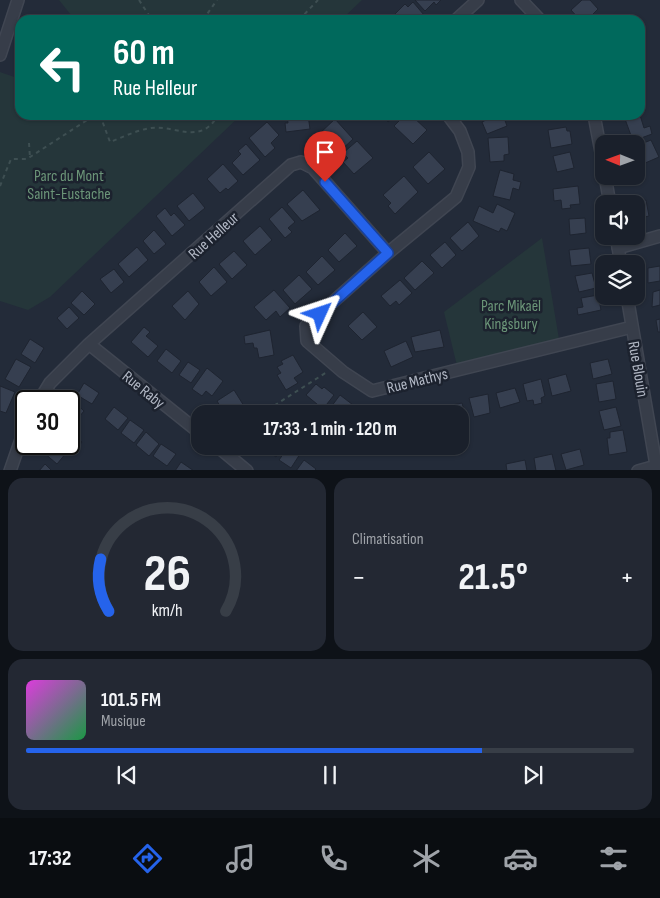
<!DOCTYPE html>
<html lang="fr">
<meta charset="utf-8">
<style>
:root{--surface:#1a202b;--page:#232833;--text:#f1f3f6;--muted:#9fa3a9;--line:#383e47;--accent:#2563eb}
body{margin:0;font-family:"Sofia Sans Condensed",sans-serif;background:var(--page);color:var(--text);height:100vh;display:flex;flex-direction:column;font-size:19px;white-space:nowrap}
*{box-sizing:border-box;margin:0}
p{font-size:16px;color:var(--muted)}
.icon{flex:none;width:28px;height:28px;fill:none;stroke:currentColor;stroke-width:2;stroke-linecap:round;stroke-linejoin:round}
.map{position:relative;height:470px;overflow:hidden}
.sheet{display:flex;flex-direction:column;gap:8px;padding:8px;background:#0e1218;flex:1}
.sheet>*{flex:none}
.guide{position:absolute;left:15px;top:15px;width:630px;height:105px;border-radius:15px;box-shadow:0 1px 4px #0004,0 0 0 1px var(--line);background:#00695c;color:#fff;overflow:hidden}
.needle{width:32px;rotate:271deg}
.tools{position:absolute;left:595px;top:135px;display:grid;gap:10px}
.tools a{display:grid;place-items:center;width:50px;height:50px;border-radius:10px;background:var(--surface);box-shadow:0 1px 4px #0004,0 0 0 1px var(--line);font-size:25px}
.speed{position:absolute;left:15px;top:390px;display:flex;gap:10px;font-size:25px;font-weight:700;text-align:center}
.speed>*{display:grid;place-content:center;width:65px;height:65px;border-radius:50%;background:var(--surface);box-shadow:0 1px 4px #0004,0 0 0 1px var(--line);line-height:1}
.speed .limit{border:2px solid #111;border-radius:8px;background:#fff;color:#111}
.pin{position:absolute;display:grid;place-items:center;width:42px;height:42px;color:#fff;margin:-51px -21px;border-radius:50% 50% 50% 0;rotate:-45deg;box-shadow:0 0 5px #0007}
.pin .icon{rotate:45deg}
.me{position:absolute;width:55px;margin:-28px;rotate:48deg;stroke-linejoin:round;filter:drop-shadow(0 0 4px #0008)}
.turn{display:flex;align-items:center;gap:18px;height:105px;padding:0 15px;font-size:22px}
.turn .icon{width:65px;height:65px;stroke-width:2.5}
.turn b{display:block;font-size:35px;line-height:42px}
.big{font-size:38px;font-weight:700;line-height:1.1}
.sheet .card{flex:1;display:flex;flex-direction:column;justify-content:center;gap:8px;min-width:0;padding:0 18px;border-radius:15px;background:var(--page)}
.sheet .dial{align-items:center;gap:0}
.dial svg{height:130px;overflow:visible;fill:none;stroke:var(--line);stroke-width:7;stroke-linecap:round;text-anchor:middle}
.dial text{fill:var(--text);stroke:none}
.song{display:flex;align-items:center;gap:15px}
.cover{width:60px;height:60px;border-radius:8px;background:linear-gradient(135deg,hsl(300 70% 55%),hsl(140 70% 35%))}
.played{height:5px;border-radius:2px;background:linear-gradient(90deg,var(--accent) 75%,var(--line) 75%)}
.keys{display:flex;justify-content:space-around;direction:ltr}
.heat{display:flex;justify-content:space-between;align-items:center;font-size:28px;direction:ltr}
.sheet .tiles{flex:1;display:grid;gap:8px;grid-template-columns:1fr 1fr}
.card:last-child{grid-column:span 2}
.trip{position:absolute;left:191px;top:405px;width:278px;height:50px;border-radius:15px;background:var(--surface);box-shadow:0 1px 4px #0004,0 0 0 1px var(--line);font-weight:700;line-height:50px;text-align:center}
.tab-bar{display:flex;height:80px;justify-content:space-around;align-items:center;background:#0a0d11;color:var(--muted)}
.tab-bar .icon{width:35px;height:35px}
.tab-bar .on{color:var(--accent)}
.tab-bar b{font-size:22px;color:var(--text)}
.map>svg:first-child{display:block}
.green{fill:#25363a}
.building{fill:#363f50;stroke:#1e2430}
.lines{fill:none;stroke-linecap:round;stroke-linejoin:round}
.street-casing{stroke:#404652;stroke-width:14}
.path{stroke:#3e4f52;stroke-width:2;stroke-dasharray:4 4;stroke-linecap:butt}
.street{stroke:#373d49;stroke-width:11}
.route-casing{stroke:#184099;stroke-width:12}
.route{stroke:#2563eb;stroke-width:9}
.labels{text-anchor:middle;stroke-width:5;stroke-linejoin:round;paint-order:stroke}
.park-label{font-size:16px;fill:#6b9578;stroke:#1c222e}
.street-label{font-size:16px;fill:#b2b8c5;stroke:#1c222e}
</style>
<div class="map">
<svg width="660" height="471" viewBox="0 0 660 471">
<rect width="100%" height="100%" fill="#232b39"/>
<path class="green" d="M59,0H362L341,20H75Z
M0,72L20,79V115H241L50,297L28,310L0,301Z
M542,238L560,345L458,370L444,312Z"/>
<path class="building" d="M415,0H441L436,5L434,2L425,11Z
M582,0H590L598,9L587,20H580L571,10Z
M413,2L424,15L419,20H393L391,18L405,4L408,7Z
M605,14L610,20H599Z
M287,115H308L310,129L286,132L285,123H288Z
M382,115H396L388,122Z
M405,115H411L427,130L413,144L394,126Z
M484,115H503L507,126L487,134L482,122L486,120Z
M640,115L644,128L650,126L652,134L633,141L625,119Z
M335,119L353,139L337,154L319,134Z
M267,122L279,135L271,143L275,148L265,157L249,138Z
M566,127L567,131H570L572,144L551,148L548,130Z
M508,137L509,154L504,155V161L490,162L488,138Z
M651,140L659,157L636,167V146Z
M357,141L373,158L354,174L343,162L348,158L343,153Z
M246,144L260,160L243,175L232,163L241,154L238,151Z
M429,152L445,169L428,184L413,167Z
M570,152L574,168L557,172L553,156Z
M223,164L238,181L228,190L226,188L220,193L207,179Z
M500,170L514,174L513,180L521,182L519,190L513,188L510,200L493,196Z
M404,176L418,192L395,214L388,206L391,203L383,195Z
M578,186L580,204L570,205L571,208L562,209L561,200L554,201L553,189Z
M303,190L320,210L302,221L287,204Z
M193,193L205,208L189,221L177,206Z
M646,200L649,216L636,219V204L631,203Z
M497,204L515,213L507,231L501,228L499,232L473,221L479,206L493,213Z
M282,207L295,222L288,228L292,232L285,238L269,219Z
M165,208L171,216L174,213L185,225L172,236L156,216Z
M585,218L586,233L570,235L569,219Z
M468,222L479,236L462,251L450,238Z
M260,226L272,240L255,255L243,241Z
M154,230L166,244L154,254L143,241Z
M345,233L357,246L339,262L328,250Z
M445,242L456,255L442,268L430,255Z
M137,247L148,260L129,277L118,264Z
M589,248L591,264L571,266L569,250Z
M234,251L247,265L232,279L219,264Z
M322,256L335,270L318,285L306,272Z
M422,261L434,273L415,290L404,278Z
M660,266V281L648,283V268Z
M214,267L227,282L211,296L199,282Z
M114,269L124,282L111,293L100,279Z
M592,273L596,288L579,292L575,276Z
M299,275L312,289L295,304L283,290Z
M400,280L412,293L399,305L396,301L390,306L381,296Z
M274,290L290,308L280,317L276,311L266,320L254,307Z
M660,290V305L652,307L653,292Z
M82,291L95,304L84,315L71,303Z
M188,291L199,304L185,320L172,306Z
M598,295L601,310L578,315L577,308L583,307L581,298Z
M69,307L79,318L67,329L57,318Z
M363,312L377,327L362,340L348,326Z
M660,319V332H658L656,320Z
M144,327L150,332L146,336L158,346L148,357L131,342Z
M270,330L274,355L259,358L257,348H254L253,343L245,344L244,336Z
M440,330L444,347L415,352L411,337Z
M30,339L44,348L35,363L21,354Z
M406,341L413,357L391,367L384,351Z
M166,349L181,361L172,373L157,361Z
M293,355L303,372L294,378L298,383L286,390L277,375L281,373L277,367L283,364L281,361Z
M16,359L31,367L19,387L5,379Z
M608,359L612,374L593,379L590,363Z
M188,362L200,370L191,383L179,375Z
M207,368L223,381L212,396L206,391L202,396L192,389Z
M566,374L571,391L552,396L548,379Z
M541,379L545,396L541,398L542,403L534,405L533,400L527,401L523,384Z
M613,381L616,399L599,402L596,384Z
M84,383L99,393L92,404L77,395Z
M316,384L322,389L324,387L334,395L323,409L306,395Z
M0,386L15,392L6,413L0,411Z
M515,388L520,402L500,408L496,393Z
M234,390L249,414H225L217,401Z
M488,394L490,413L474,417L469,398Z
M340,395L357,408L353,414H340L331,407Z
M71,399L84,411L74,423L69,418V402Z
M462,403L466,418L460,419V414H444L443,407Z
M114,407L128,418L118,430L105,419Z
M616,407L621,426L604,430L599,411Z
M361,410L368,412L369,410L377,412L360,414Z
M130,420L144,430L134,443L121,433Z
M69,423L79,432L76,436L82,442L77,448L69,441Z
M623,430L627,452L609,455L607,438H610V432Z
M146,432L159,444L149,456L136,445Z
M50,444H57L67,452L57,464L43,452Z
M161,444L176,454L167,466L153,456Z
M267,446H284L276,457L265,449Z
M289,446L300,454L291,468L279,460Z
M580,449L584,465L566,470L561,454Z
M552,454L556,471H536L534,458Z
M304,460L316,469L314,471H296Z
M525,460L527,471H507L506,464Z
M181,462L194,471H175Z
M45,464L52,471H39Z"/>
<g class="lines">
<defs>
<path id="street" d="M521,0L540,20
M456,20L478,0
M0,55L18,0
M448,115L460,131L468,152L469,167L456,197L388,253L306,326L307,341L343,372L372,391L632,327
M594,115L604,168
M605,176L610,204
M616,236L621,264
M618,248L660,236
M627,296L657,471
M89,344L200,433
M39,401L50,383L89,344L291,165L301,162L313,168L388,253
M217,446L247,471
M10,471L26,425
M638,471L656,466"/>
</defs>
<use href="#street" class="street-casing"/>
<path class="path" d="M139,0L152,20
M203,20L217,0
M299,20L318,0
M100,115L110,142C123,137 137,130 151,128C176,125 201,146 218,115
M29,143L30,158
M0,186L11,159H27L95,115
M261,414L327,372"/>
<use href="#street" class="street"/>
</g>
<g class="lines">
<defs>
<path id="route" d="M320,314L388,253L325,182"/>
</defs>
<use href="#route" class="route-casing"/>
<use href="#route" class="route"/>
</g>
<g class="labels">
<g class="park-label">
<text x="69" y="181">Parc du Mont<tspan x="69" dy="18">Saint-Eustache</tspan></text>
<text x="511" y="311">Parc Mikaël<tspan x="511" dy="18">Kingsbury</tspan></text>
</g>
<g class="street-label">
<text transform="translate(213 235) rotate(-42)" y="6">Rue Helleur</text>
<text transform="translate(639 369) rotate(80)" y="6">Rue Blouin</text>
<text transform="translate(417 380) rotate(-14)" y="6">Rue Mathys</text>
<text transform="translate(144 389) rotate(39)" y="6">Rue Raby</text>
</g>
</g>
</svg>
<div class="tools">
<a><svg class="needle" viewBox="-14 -14 28 28"><path d="M0-13l5 13h-10z" fill="#e53935"/><path d="M0 13l5-13h-10z" fill="#9fa3a9"/></svg></a>
<a><svg class="icon" aria-label="sound" viewBox="0 0 24 24"><path d="M4 9h4l5-4v14l-5-4H4zM17 9q2 3 0 6"/></svg></a>
<a><svg class="icon" aria-label="layers" viewBox="0 0 24 24"><path d="M12 4l9 5-9 5-9-5zM3 14l9 5 9-5"/></svg></a>
</div>
<div class="speed"><div class="limit">30</div></div>
<div class="pin" style="left:325px;top:182px;background:#d93025"><svg class="icon" aria-label="arrive" viewBox="0 0 24 24"><path d="M6 21V4h12l-3 4 3 4H6"/></svg></div>
<svg class="me" style="left:320px;top:314px" viewBox="-20 -20 40 40"><path d="M0-17L14 15 0 8-14 15z" fill="#2563eb" stroke="#fff" stroke-width="4"/></svg>
<div class="trip">17:33 · 1 min · 120 m</div>
<div class="guide">
<div class="turn"><svg class="icon" aria-label="left" viewBox="0 0 24 24"><path d="M17 20v-9H6M10 6l-5 5 5 5"/></svg><div><b>60 m</b>Rue Helleur</div></div>
</div>
</div>
<section class="sheet">
<div class="tiles">
<div class="card dial"><svg viewBox="0 0 100 80">
<path d="M14 69A42 42 0 1 1 86 69"/>
<path d="M14 69A42 42 0 0 1 9 37" stroke="#2563eb"/>
<text x="50" y="56" font-size="32" font-weight="700">26</text>
<text x="50" y="72" font-size="11">km/h</text>
</svg></div>
<div class="card"><p>Climatisation</p>
<div class="heat"><a>−</a><b class="big">21.5°</b><a>+</a></div>
</div>
<div class="card">
<div class="song"><i class="cover"></i><div><b>101.5 FM</b><p>Musique</p></div></div>
<div class="played"></div>
<div class="keys"><svg class="icon" aria-label="previous" viewBox="0 0 24 24"><path d="M18 5L8 12l10 7zM5 5v14"/></svg><svg class="icon" aria-label="pause" viewBox="0 0 24 24"><path d="M8 5v14M16 5v14"/></svg><svg class="icon" aria-label="next" viewBox="0 0 24 24"><path d="M6 5l10 7-10 7zM19 5v14"/></svg></div>
</div>
</div>
</section>
<nav class="tab-bar">
<b>17:32</b>
<svg class="icon on" aria-label="directions" viewBox="0 0 24 24"><path d="M12 3l9 9-9 9-9-9zM9 14v-3h6M13 9l2 2-2 2"/></svg>
<svg class="icon" aria-label="music" viewBox="0 0 24 24"><path d="M9 18V5l10-2v13"/><circle cx="6" cy="18" r="3"/><circle cx="16" cy="16" r="3"/></svg>
<svg class="icon" aria-label="phone" viewBox="0 0 24 24"><path d="M5 4h4l2 5-3 2q2 4 5 5l2-3 5 2v4C11 20 4 13 5 4z"/></svg>
<svg class="icon" aria-label="climate" viewBox="0 0 24 24"><path d="M12 3v18M4 7l16 10M4 17L20 7"/></svg>
<svg class="icon" aria-label="car" viewBox="0 0 24 24"><path d="M5 17H2v-5l4-1 3-4h7l3 4 3 1v5h-3M9 17h6M6 11h13"/><circle cx="7" cy="17" r="2"/><circle cx="17" cy="17" r="2"/></svg>
<svg class="icon" aria-label="filters" viewBox="0 0 24 24"><path d="M4 7h16M4 17h16"/><circle cx="9" cy="7" r="2"/><circle cx="15" cy="17" r="2"/></svg>
</nav>
